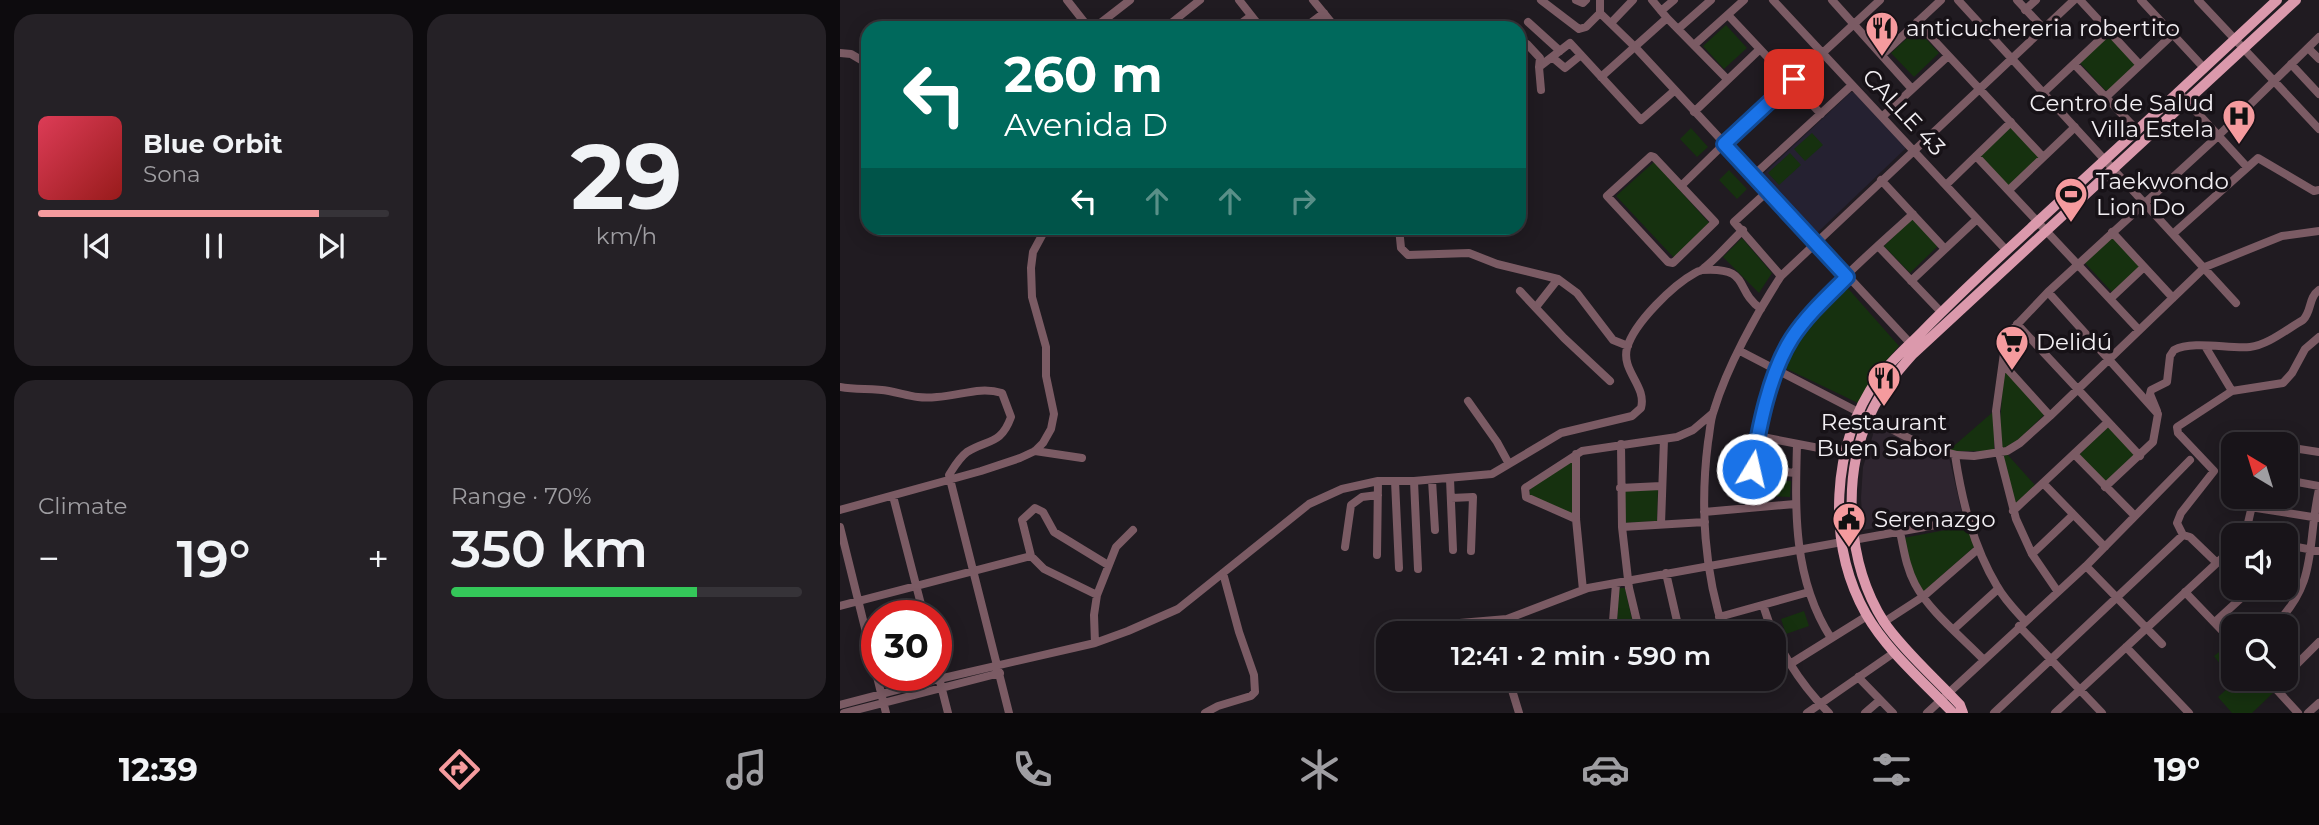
<!DOCTYPE html>
<meta charset="utf-8">
<style>
:root{--surface:#181419;--page:#252126;--text:#f1f3f6;--muted:#9f9ea2;--line:#363338;--accent:#f59b9e}
body{margin:0;font-family:Montserrat,sans-serif;background:var(--page);color:var(--text);height:100vh;display:flex;flex-direction:column;font-size:26px;white-space:nowrap}
*{box-sizing:border-box;margin:0}
p{font-size:23px;color:var(--muted)}
.icon{flex:none;width:38px;height:38px;fill:none;stroke:currentColor;stroke-width:2;stroke-linecap:round;stroke-linejoin:round}
.map{position:relative;flex:1;overflow:hidden}
.panel{display:flex;flex-direction:column;gap:14px;padding:14px;background:#0d0b0e;width:840px}
.panel>*{flex:none}
.hud{position:absolute;left:21px;top:21px;width:665px;height:214px;border-radius:21px;box-shadow:0 4px 18px #0003,0 0 0 2px var(--line);background:#00695c;color:#fff;overflow:hidden}
.needle{width:46px;rotate:322deg}
.controls{position:absolute;left:1381px;top:432px;display:grid;gap:14px}
.controls a{display:grid;place-items:center;width:77px;height:77px;border-radius:14px;background:var(--surface);box-shadow:0 4px 18px #0003,0 0 0 2px var(--line);font-size:35px}
.speed{position:absolute;left:21px;top:600px;display:flex;gap:14px;font-size:35px;font-weight:700;text-align:center}
.speed>*{display:grid;place-content:center;width:91px;height:91px;border-radius:50%;background:var(--surface);box-shadow:0 4px 18px #0003,0 0 0 2px var(--line);line-height:1}
.speed .limit{border:10px solid #d22;background:#fff;color:#111}
.pin{position:absolute;display:grid;place-items:center;width:60px;height:60px;color:#fff;margin:-30px;border-radius:14px;box-shadow:0 4px 10px #0006}
.me{position:absolute;width:77px;margin:-38px;rotate:9deg;stroke-linejoin:round;filter:drop-shadow(0 0 5px #0008)}
.turn{display:flex;align-items:center;gap:24px;height:147px;padding:0 28px;font-size:32px}
.turn .icon{width:91px;height:91px;stroke-width:2.5}
.turn b{display:block;font-size:49px;line-height:60px}
.lanes{display:flex;align-items:center;height:66px;padding:0 28px;background:#0003;justify-content:center;gap:35px;direction:ltr}
.lanes .off{opacity:.35}
.big{font-size:52px;font-weight:600;line-height:1.1}
.panel .card{flex:1;display:flex;flex-direction:column;justify-content:center;gap:10px;min-width:0;padding:0 24px;border-radius:21px;background:var(--page)}
.panel .dial{align-items:center;gap:0}
.dial b{font-size:91px;line-height:1}
.song{display:flex;align-items:center;gap:21px}
.cover{width:84px;height:84px;border-radius:10px;background:linear-gradient(135deg,hsl(350 70% 55%),hsl(0 70% 35%))}
.played{height:7px;border-radius:4px;background:linear-gradient(90deg,var(--accent) 80%,var(--line) 80%)}
.keys{display:flex;justify-content:space-around;direction:ltr}
.heat{display:flex;justify-content:space-between;align-items:center;font-size:38px;direction:ltr}
.charge{height:10px;border-radius:5px;background:linear-gradient(90deg,#34c759 70%,var(--line) 0)}
.panel .tiles{flex:1;display:grid;gap:14px;grid-template-columns:repeat(2,1fr)}
.trip{position:absolute;left:536px;top:621px;width:410px;height:70px;border-radius:21px;background:var(--surface);box-shadow:0 4px 18px #0003,0 0 0 2px var(--line);font-weight:600;line-height:70px;text-align:center}
.menu{display:flex;height:112px;justify-content:space-around;align-items:center;background:#0a080a;color:var(--muted)}
.menu .icon{width:49px;height:49px}
.menu .selected{color:var(--accent)}
.menu b{font-size:32px;color:var(--text)}
main{display:flex;flex:1;min-height:0}
.map>svg:first-child{display:block}
.built{fill:#2e252f}
.education{fill:#252131}
.green{fill:#16310f}
.lines{fill:none;stroke-linecap:round;stroke-linejoin:round}
.minor{stroke:#7b5b64;stroke-width:8}
.major{stroke:#db99ac;stroke-width:10}
.route-casing{stroke:#114b97;stroke-width:18}
.route{stroke:#1a73e8;stroke-width:12}
.labels{text-anchor:middle;stroke-width:7;stroke-linejoin:round;paint-order:stroke}
.poi-label{font-size:23px;fill:#f2eff3;stroke:#171217;text-anchor:start}
.street-label{font-size:23px;fill:#f2eff3;stroke:#171217}
</style>
<main>
<section class="panel">
<div class="tiles">
<div class="card">
<div class="song"><i class="cover"></i><div><b>Blue Orbit</b><p>Sona</p></div></div>
<div class="played"></div>
<div class="keys"><svg class="icon" aria-label="previous" viewBox="0 0 24 24"><path d="M18 5L8 12l10 7zM5 5v14"/></svg><svg class="icon" aria-label="pause" viewBox="0 0 24 24"><path d="M8 5v14M16 5v14"/></svg><svg class="icon" aria-label="next" viewBox="0 0 24 24"><path d="M6 5l10 7-10 7zM19 5v14"/></svg></div>
</div>
<div class="card dial"><b>29</b><p>km/h</p></div>
<div class="card"><p>Climate</p>
<div class="heat"><a>−</a><b class="big">19°</b><a>+</a></div>
</div>
<div class="card"><p>Range · 70%</p><b class="big">350 km</b><div class="charge"></div></div>
</div>
</section>
<div class="map">
<svg width="1479" height="713" viewBox="0 0 1479 713">
<rect width="100%" height="100%" fill="#201b21"/>
<path class="built" d="M1036,425L1087,451L1109,457L1122,513L1023,530L1021,498L1023,467Z"/>
<path class="education" d="M1011,92L1015,93L1066,147L1065,149L977,233L975,232L925,179L923,174Z"/>
<path class="green" d="M886,25L907,48L884,69L863,46Z
M1077,29L1099,53L1074,77L1051,53Z
M1268,35L1297,63L1269,91L1265,90L1240,63Z
M1171,122L1203,157L1169,187L1140,155Z
M851,128L868,147L857,157L840,139Z
M972,133L983,145L965,161L954,149Z
M950,153L961,165L939,185L928,173Z
M814,162L872,226L836,260L776,196Z
M889,170L907,189L897,199L879,180Z
M1072,219L1098,246L1070,273L1044,246Z
M1273,236L1301,265L1272,292L1244,262Z
M902,238L932,273L919,293L883,257Z
M1005,285L1059,346L1037,371L1018,403L945,368L965,332Z
M1164,368L1206,413L1178,440L1162,449L1160,424Z
M1154,411V451H1108Z
M1268,427L1295,454L1266,482L1239,455Z
M1167,454L1195,485L1174,505L1163,456Z
M734,460L732,514L689,495L690,488Z
M927,480L951,481L950,497L926,496Z
M818,489L817,521L784,523L783,491Z
M1127,526L1134,547L1083,592L1075,578L1063,538Z
M779,588H785L795,633L762,634L777,623Z
M964,611L969,626L946,634L941,619Z
M1387,646L1393,655V675L1390,677L1374,656Z
M1398,679H1420L1433,693L1412,713H1392L1378,697Z"/>
<g class="lines">
<path class="minor" d="M227,0L249,28
M399,0L421,28
M473,0L496,28
M701,0L739,29L746,27L760,13V0
M736,0L743,3L746,0
M812,0L827,18L887,79
M933,0L1167,251
M992,0L1072,89
M1118,0L1396,303
M1177,0L1204,29
M1240,0L1300,65
M1301,0L1364,68
M1358,0L1479,129
M1185,10L1196,0
M821,11L834,0
M760,13L795,47L1070,343
M888,15L981,114
M688,22L720,51
M1077,22L1203,157
M771,23L793,0
M254,28L290,0
M325,28L360,0
M395,28L411,16
M464,28L484,13
M838,29L871,0
M687,44L700,58L699,67
M854,45L904,0
M1468,48L1479,59
M0,53L11,54L28,64
M1042,55L1101,0
M712,57L725,68L741,55
M1234,64L1298,131
M1451,64L1479,94
M761,77L827,18
M701,90L699,67L730,43L801,120L834,91
M1203,93L1269,31
M1266,97L1333,34
M1343,97L1407,167
M854,112L920,49
M1042,117L1108,56
M811,156L814,157L875,222L833,263L828,262L767,196Z
M1136,156L1299,330
M914,175L1012,85
M1041,180L1105,249
M1106,185L1171,122
M841,186L884,144L1040,0
M1169,190L1235,127
M928,191L894,222L941,276
M559,228L561,248L568,255L629,253L657,264L718,279L737,293L773,340L788,346
M1272,232L1333,298
M1334,233L1418,158L1474,191L1479,190
M1038,246L1101,312
M862,270C912,267 893,289 921,309
M1071,281L1137,219
M680,291L724,338L770,381
M1208,292L1318,414L1313,442L1265,487
M1270,299L1304,267
M696,307L718,279
M1177,324L1300,456
M1365,346L1392,391
M900,351L1086,447L1117,455L1134,456L1167,451L1180,443L1210,416L1365,267L1442,236L1479,231
M1164,365L1210,416
M0,387C16,390 33,388 49,391C69,395 76,399 97,397C120,396 139,386 162,393L171,417C161,445 148,439 127,452C119,458 114,467 109,475L169,713
M628,401L657,442L669,464
M1317,411L1310,394L1311,390L1327,382L1330,356L1334,350C1353,340 1388,349 1410,347C1428,345 1447,329 1463,320C1472,311 1468,298 1479,290
M917,436L1005,453
M781,444L782,527L789,588L800,634
M957,444C955,511 953,579 991,638
M1446,447L1479,452
M195,451L242,458
M736,454V519L743,590
M1234,454L1295,516
M1115,455C1122,501 1133,546 1157,586C1164,599 1175,610 1185,621
M912,469L956,473
M610,479L613,550
M592,480L595,530
M1446,480L1479,486
M555,481L559,568
M574,481L578,569
M1203,483L1265,547
M780,488L821,486
M53,496L84,616
M611,498L633,497L631,551
M909,507C913,456 924,379 953,337C985,291 1032,251 1073,214
M1410,507L1479,518
M0,510L141,471L180,458L195,451L203,443L211,429L214,414L206,376V347L192,297L191,268L193,252L206,228
M1173,511L1268,422
M864,512L955,504
M736,519L686,497L685,488L742,451L837,437L853,430L873,413
M821,524L824,439
M0,527L46,713
M782,527L865,522
M1060,532C1064,550 1066,567 1075,584C1089,611 1123,638 1144,660
M1405,536L1414,497
M1446,545L1479,551
M505,547L511,505L522,497L538,495
M1192,554L1233,515
M537,555L538,481
M191,556L182,520L195,508L203,512L214,532L268,565
M1377,563L1350,537L1343,535L1337,523L1341,513L1374,471L1338,433L1337,427L1392,391L1443,383L1452,373L1465,349L1479,337
M1246,566L1322,644
M826,573L840,634
M1218,592L1192,554L1176,519L1159,453L1156,411L1165,346L1172,330L1208,292L1378,136L1479,37
M1345,592L1393,642
M923,605C935,645 960,684 989,713
M0,606L191,556L204,569L257,595
M879,617L969,592
M1044,622L1084,596L1138,549
M1375,622L1412,588
M1179,626L1262,713
M1434,626C1479,581 1466,548 1479,489
M1114,629L1158,589
M586,634L596,625L667,619L748,588L1129,519
M754,634L765,629L773,621L776,584
M885,634C864,573 860,505 868,442C870,432 870,420 874,410C887,367 916,314 941,276L1234,0
M255,643L254,615L257,595L276,547L293,530
M1286,647L1349,713
M950,664L1027,616
M96,666L108,713
M1446,675L1479,642
M1018,677L1053,713
M1427,679L1458,713
M0,705L99,679L255,643L288,631L338,609L469,504L502,489L538,481H574L652,474L721,433L792,416L801,408C807,386 781,371 787,348C794,323 833,285 855,273C862,269 858,273 864,268C878,257 890,242 903,230
M4,713L160,673
M365,713L378,706L411,696L415,692L414,675L399,632L383,573
M679,713L672,690L700,679
M967,713L1055,652
M1025,713L1040,700
M1087,713L1246,566L1350,460
M1154,713L1343,535
M1215,713L1393,548
M1468,713L1479,703"/>
<path class="major" d="M1113,713C1084,682 1047,651 1026,614C986,543 991,445 1038,378C1051,361 1067,347 1082,332C1118,295 1155,261 1193,226C1275,151 1356,76 1437,0
M1123,713L1120,705C1097,680 1063,650 1044,622C1007,564 1001,477 1030,415C1040,392 1056,373 1073,354L1456,0"/>
</g>
<g class="lines">
<defs>
<path id="route" d="M912,469C919,428 929,374 952,338C967,315 988,296 1007,277L884,144L954,79"/>
</defs>
<use href="#route" class="route-casing"/>
<use href="#route" class="route"/>
</g>
<defs>
<symbol id="restaurant-pin" viewBox="-11 -11 22 30"><path d="M0 17L-7.5 6A9.5 9.5 0 1 1 7.5 6Z" fill="#f59b9e" stroke="#171217"/><path d="M-5-6h1v4h1v-4h1v4h1v-4h1v5L-1.5 .5V6h-2V.5L-5-1ZM5-6V6H3V1.5H1.5Q1.5-4 5-6Z" fill="#111"/></symbol>
<symbol id="hospital-pin" viewBox="-11 -11 22 30"><path d="M0 17L-7.5 6A9.5 9.5 0 1 1 7.5 6Z" fill="#f59b9e" stroke="#171217"/><path d="M-5-5h3v3.5h4V-5h3V5h-3V1.5h-4V5h-3Z" fill="#111"/></symbol>
<symbol id="stadium-pin" viewBox="-11 -11 22 30"><path d="M0 17L-7.5 6A9.5 9.5 0 1 1 7.5 6Z" fill="#f59b9e" stroke="#171217"/><path d="M0-5a6.5 5 0 1 0 0 10a6.5 5 0 1 0 0-10ZM-3.5-1.8h7v3.6h-7Z" fill="#111"/></symbol>
<symbol id="supermarket-pin" viewBox="-11 -11 22 30"><path d="M0 17L-7.5 6A9.5 9.5 0 1 1 7.5 6Z" fill="#f59b9e" stroke="#171217"/><path d="M-6-5.5h2.5l.6 2H6L4.5 2H-2.5L-4.4-4H-6ZM-1.5 3.2a1.3 1.3 0 1 0 .1 0ZM3 3.2a1.3 1.3 0 1 0 .1 0Z" fill="#111"/></symbol>
<symbol id="civic-pin" viewBox="-11 -11 22 30"><path d="M0 17L-7.5 6A9.5 9.5 0 1 1 7.5 6Z" fill="#f59b9e" stroke="#171217"/><path d="M-.6-6.5H3V-4.5H.6V-3L4-1V1h2V6H-6V1h2V-1L-.6-3ZM-1.2 2.5V6h2.4V2.5Z" fill="#111"/></symbol>
</defs>
<g fill-rule="evenodd">
<use href="#restaurant-pin" x="1023" y="9" width="38" height="52"/>
<use href="#hospital-pin" x="1380" y="97" width="38" height="52"/>
<use href="#stadium-pin" x="1212" y="175" width="38" height="52"/>
<use href="#supermarket-pin" x="1153" y="323" width="38" height="52"/>
<use href="#restaurant-pin" x="1025" y="359" width="38" height="52"/>
<use href="#civic-pin" x="990" y="500" width="38" height="52"/>
</g>
<g class="labels">
<g class="poi-label">
<text x="1066" y="36">anticuchereria robertito</text>
<text x="1374" y="111" text-anchor="end">Centro de Salud<tspan x="1374" dy="26">Villa Estela</tspan></text>
<text x="1256" y="189">Taekwondo<tspan x="1256" dy="26">Lion Do</tspan></text>
<text x="1196" y="350">Delidú</text>
<text x="1044" y="430" text-anchor="middle">Restaurant<tspan x="1044" dy="26">Buen Sabor</tspan></text>
<text x="1034" y="527">Serenazgo</text>
</g>
<g class="street-label">
<text transform="translate(1064 112) rotate(47)" y="8">CALLE 43</text>
</g>
</g>
</svg>
<div class="controls">
<a><svg class="needle" viewBox="-14 -14 28 28"><path d="M0-13l5 13h-10z" fill="#e53935"/><path d="M0 13l5-13h-10z" fill="#9f9ea2"/></svg></a>
<a><svg class="icon" aria-label="sound" viewBox="0 0 24 24"><path d="M4 9h4l5-4v14l-5-4H4zM17 9q2 3 0 6"/></svg></a>
<a><svg class="icon" aria-label="search" viewBox="0 0 24 24"><circle cx="10" cy="10" r="6"/><path d="M15 15l6 6"/></svg></a>
</div>
<div class="speed"><div class="limit">30</div></div>
<div class="pin" style="left:954px;top:79px;background:#d93025"><svg class="icon" aria-label="arrive" viewBox="0 0 24 24"><path d="M6 21V4h12l-3 4 3 4H6"/></svg></div>
<svg class="me" style="left:912px;top:469px" viewBox="-20 -20 40 40"><circle r="17" fill="#1a73e8" stroke="#fff" stroke-width="3"/><path d="M0-11L8 9 0 5-8 9z" fill="#fff"/></svg>
<div class="trip">12:41 · 2 min · 590 m</div>
<div class="hud">
<div class="turn"><svg class="icon" aria-label="left" viewBox="0 0 24 24"><path d="M17 20v-9H6M10 6l-5 5 5 5"/></svg><div><b>260 m</b>Avenida D</div></div>
<div class="lanes"><svg class="icon" aria-label="left" viewBox="0 0 24 24"><path d="M17 20v-9H6M10 6l-5 5 5 5"/></svg><svg class="icon off" aria-label="ahead" viewBox="0 0 24 24"><path d="M12 20V5M6 11l6-6 6 6"/></svg><svg class="icon off" aria-label="ahead" viewBox="0 0 24 24"><path d="M12 20V5M6 11l6-6 6 6"/></svg><svg class="icon off" aria-label="right" viewBox="0 0 24 24"><path d="M7 20v-9h11M14 6l5 5-5 5"/></svg></div>
</div>
</div>
</main>
<nav class="menu">
<b>12:39</b>
<svg class="icon selected" aria-label="directions" viewBox="0 0 24 24"><path d="M12 3l9 9-9 9-9-9zM9 14v-3h6M13 9l2 2-2 2"/></svg>
<svg class="icon" aria-label="music" viewBox="0 0 24 24"><path d="M9 18V5l10-2v13"/><circle cx="6" cy="18" r="3"/><circle cx="16" cy="16" r="3"/></svg>
<svg class="icon" aria-label="phone" viewBox="0 0 24 24"><path d="M5 4h4l2 5-3 2q2 4 5 5l2-3 5 2v4C11 20 4 13 5 4z"/></svg>
<svg class="icon" aria-label="climate" viewBox="0 0 24 24"><path d="M12 3v18M4 7l16 10M4 17L20 7"/></svg>
<svg class="icon" aria-label="car" viewBox="0 0 24 24"><path d="M5 17H2v-5l4-1 3-4h7l3 4 3 1v5h-3M9 17h6M6 11h13"/><circle cx="7" cy="17" r="2"/><circle cx="17" cy="17" r="2"/></svg>
<svg class="icon" aria-label="filters" viewBox="0 0 24 24"><path d="M4 7h16M4 17h16"/><circle cx="9" cy="7" r="2"/><circle cx="15" cy="17" r="2"/></svg>
<b>19°</b>
</nav>
